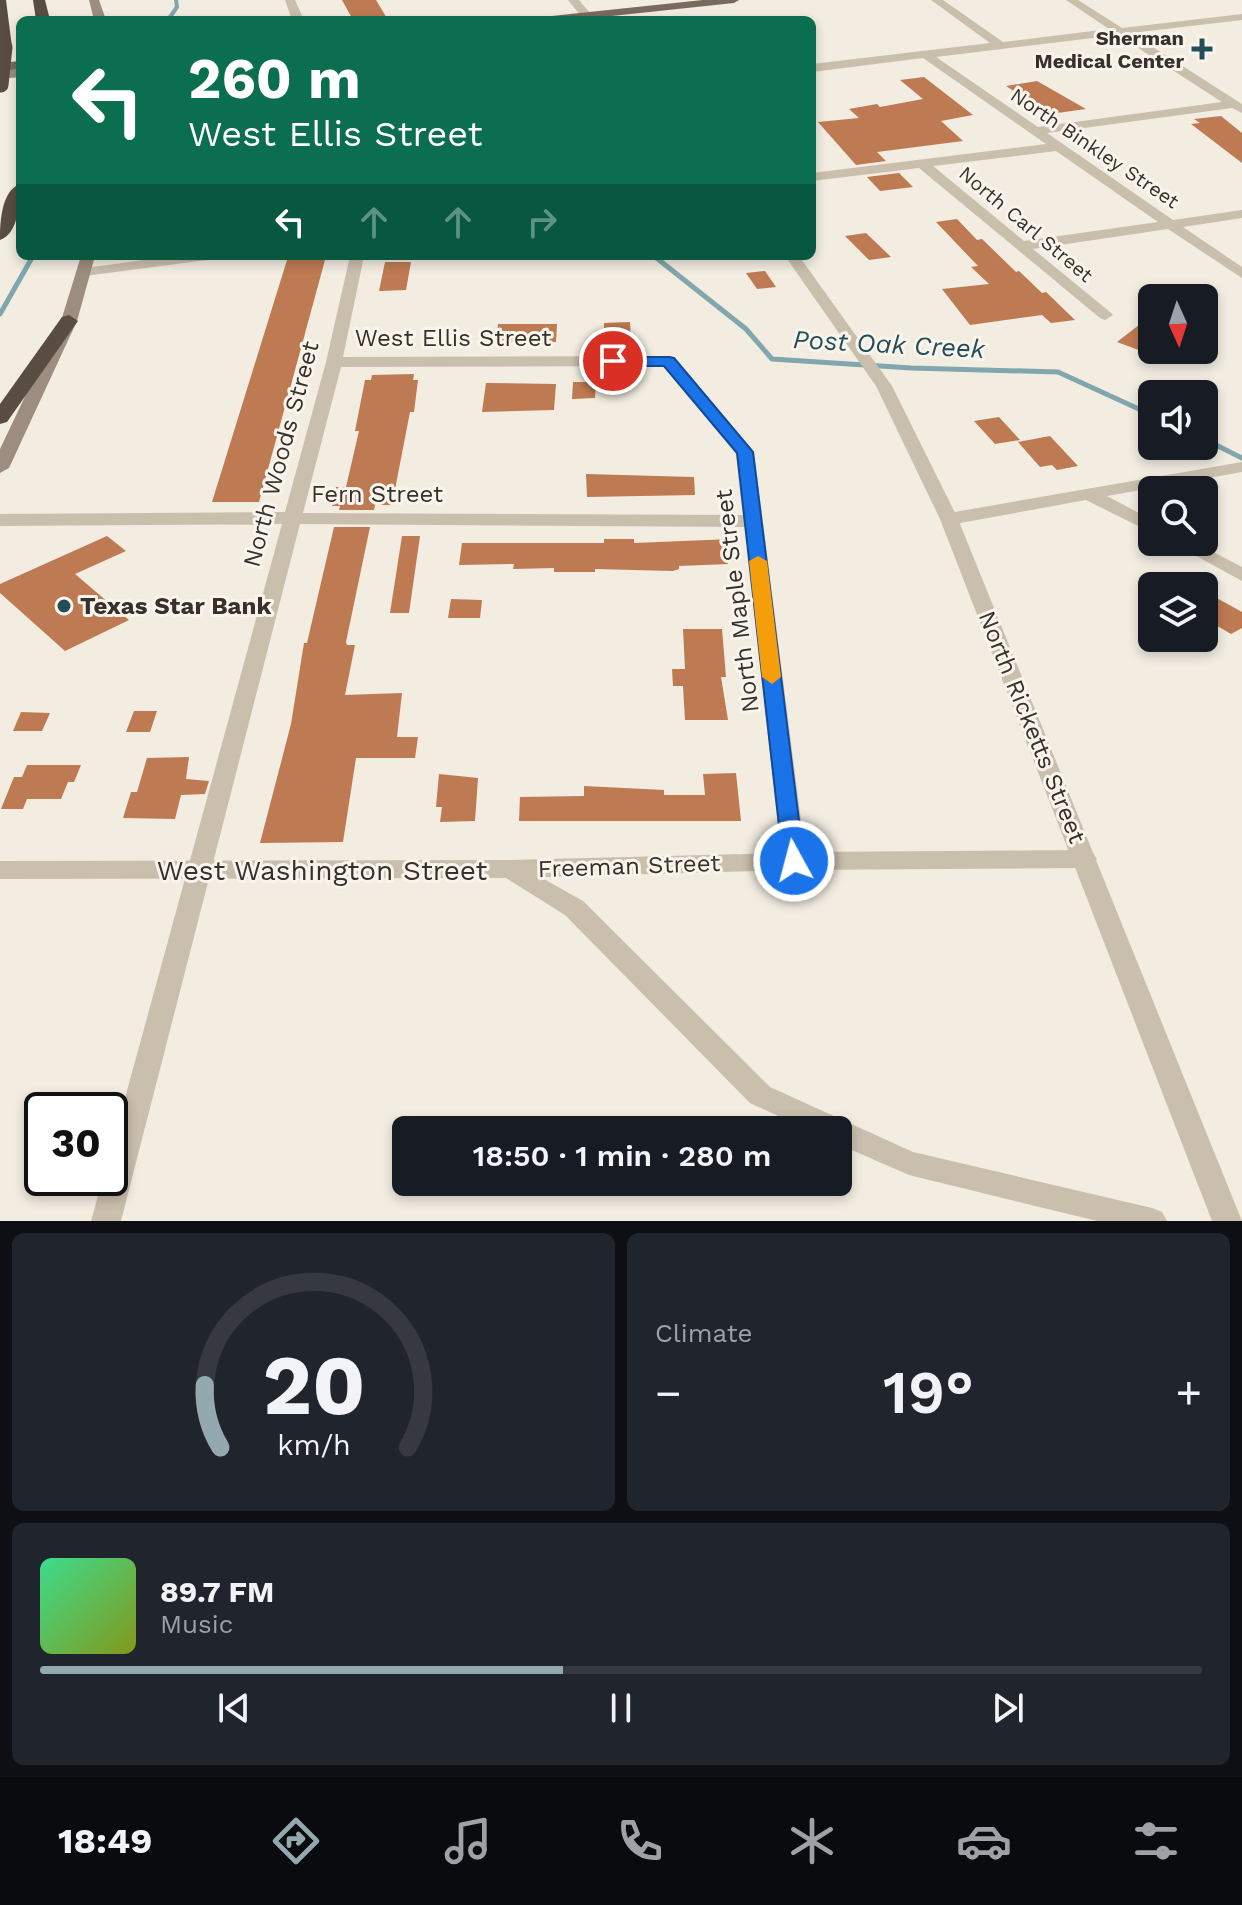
<!DOCTYPE html>
<meta charset="utf-8">
<style>
:root{--surface:#171b24;--page:#20242c;--text:#f1f3f6;--muted:#9ea1a6;--line:#363941;--accent:#94a9af}
body{margin:0;font-family:"Work Sans",sans-serif;background:var(--page);color:var(--text);height:100vh;display:flex;flex-direction:column;font-size:30px;white-space:nowrap}
*{box-sizing:border-box;margin:0}
p{font-size:26px;color:var(--muted)}
.icon{flex:none;width:44px;height:44px;fill:none;stroke:currentColor;stroke-width:2;stroke-linecap:round;stroke-linejoin:round}
.map{position:relative;height:1221px;overflow:hidden}
.details{display:flex;flex-direction:column;gap:12px;padding:12px;background:#0d0f14;flex:1}
.details>*{flex:none}
.guide{position:absolute;left:16px;top:16px;width:800px;height:244px;border-radius:12px;box-shadow:0 4px 12px #0003;background:#0b6e4f;color:#fff;overflow:hidden}
.needle{width:52px;rotate:177deg}
.fabs{position:absolute;left:1138px;top:284px;display:grid;gap:16px}
.fabs a{display:grid;place-items:center;width:80px;height:80px;border-radius:12px;background:var(--surface);box-shadow:0 4px 12px #0003;font-size:40px}
.speed{position:absolute;left:24px;top:1092px;display:flex;gap:16px;font-size:40px;font-weight:700;text-align:center}
.speed>*{display:grid;place-content:center;width:104px;height:104px;border-radius:50%;background:var(--surface);box-shadow:0 4px 12px #0003;line-height:1}
.speed .limit{border:4px solid #111;border-radius:12px;background:#fff;color:#111}
.pin{position:absolute;display:grid;place-items:center;width:68px;height:68px;color:#fff;margin:-34px;border:4px solid #fff;border-radius:50%;box-shadow:0 2px 8px #0007}
.me{position:absolute;width:88px;margin:-44px;rotate:353deg;stroke-linejoin:round;filter:drop-shadow(0 0 6px #0008)}
.turn{display:flex;align-items:center;gap:28px;height:168px;padding:0 40px;font-size:36px}
.turn .icon{width:104px;height:104px;stroke-width:2.5}
.turn b{display:block;font-size:56px;line-height:68px}
.lanes{display:flex;align-items:center;height:76px;padding:0 40px;background:#0003;justify-content:center;gap:40px;direction:ltr}
.lanes .off{opacity:.35}
.big{font-size:60px;font-weight:600;line-height:1.1}
.details .card{flex:1;display:flex;flex-direction:column;justify-content:center;gap:12px;min-width:0;padding:0 28px;border-radius:12px;background:var(--page)}
.details .dial{align-items:center;gap:0}
.dial svg{height:208px;overflow:visible;fill:none;stroke:var(--line);stroke-width:7;stroke-linecap:round;text-anchor:middle}
.dial text{fill:var(--text);stroke:none}
.song{display:flex;align-items:center;gap:24px}
.cover{width:96px;height:96px;border-radius:12px;background:linear-gradient(135deg,hsl(150 70% 55%),hsl(70 70% 35%))}
.played{height:8px;border-radius:4px;background:linear-gradient(90deg,var(--accent) 45%,var(--line) 45%)}
.keys{display:flex;justify-content:space-around;direction:ltr}
.heat{display:flex;justify-content:space-between;align-items:center;font-size:44px;direction:ltr}
.details .tiles{flex:1;display:grid;gap:12px;grid-template-columns:1fr 1fr}
.card:last-child{grid-column:span 2}
.trip{position:absolute;left:392px;top:1116px;width:460px;height:80px;border-radius:12px;background:var(--surface);box-shadow:0 4px 12px #0003;font-weight:600;line-height:80px;text-align:center}
.menu{display:flex;height:128px;justify-content:space-around;align-items:center;background:#090b0e;color:var(--muted)}
.menu .icon{width:56px;height:56px}
.menu .selected{color:var(--accent)}
.menu b{font-size:36px;color:var(--text)}
.map>svg:first-child{display:block}
.lines{fill:none;stroke-linecap:round;stroke-linejoin:round}
.stream-far1{stroke:#81a6ad;stroke-width:4}
.stream{stroke:#81a6ad;stroke-width:5}
.building{fill:#be7a52}
.minor{fill:#cabead;fill-rule:evenodd}
.tertiary{fill:#cabead;fill-rule:evenodd}
.secondary{fill:#9d8d7e;fill-rule:evenodd}
.primary{fill:#796a5d;fill-rule:evenodd}
.motorway{fill:#594c43;fill-rule:evenodd}
.motorway-bridge{stroke:#594c43;stroke-width:15}
.route{fill:#1a73e8;stroke:#114b97;stroke-width:2}
.slow{fill:#f59e0b}
.poi-dot{fill:#234e58;stroke:#f9f5ed;stroke-width:3}
.labels{text-anchor:middle;stroke-width:6;stroke-linejoin:round;paint-order:stroke}
.far-poi-label{font-size:20px;font-weight:bold;fill:#38312b;stroke:#f9f5ed;text-anchor:end}
.far-street-label{font-size:20px;fill:#38312b;stroke:#f9f5ed}
.street-label{font-size:24px;fill:#38312b;stroke:#f9f5ed}
.poi-label{font-size:24px;font-weight:bold;fill:#38312b;stroke:#f9f5ed;text-anchor:start}
.water-label{font-size:26px;font-style:italic;fill:#234e58;stroke:#f9f5ed}
.near-street-label{font-size:28px;fill:#38312b;stroke:#f9f5ed}
</style>
<div class="map">
<svg width="1242" height="1221" viewBox="0 0 1242 1221">
<rect width="100%" height="100%" fill="#f2ece1"/>
<g class="lines">
<path class="stream-far1" d="M168,20L177,7L176,0"/>
<path class="stream" d="M654,256L746,329L772,359L911,368L1058,372L1152,415
M0,314L33,256
M1204,439L1242,458"/>
</g>
<path class="building" d="M342,0H376L388,20H353Z
M924,77L973,115L941,121L963,141L877,152L886,161L856,165L818,122L859,118L849,109L877,104L880,107L923,99L900,80Z
M1037,81L1086,109L1050,114L1006,86Z
M1221,116L1242,133V163L1191,124L1200,123L1194,119Z
M899,173L913,187L880,191L867,177Z
M957,219L977,240L982,239L1016,272L1019,271L1042,293L1046,292L1075,320L1051,323L1042,315L970,325L942,289L989,284L971,267L978,266L936,222Z
M866,233L891,257L869,260L845,236Z
M287,260H325L259,502H212Z
M385,262H411L406,290L379,291Z
M765,271L776,287L757,289L746,273Z
M1152,315V355L1117,342Z
M630,322L631,341H604V323Z
M498,324H557L556,342H496Z
M414,374L413,380H418L414,412H410L392,505H375L374,510H339L340,506H332L336,487H346L359,431H355L365,380H371L372,375Z
M573,382H596L595,398L572,399Z
M486,383L556,384L554,410L482,412Z
M999,417L1020,440L995,444L974,421Z
M1050,436L1078,466L1057,470L1052,465L1040,467L1018,442Z
M586,474L694,477L695,495L587,497Z
M334,527H370L346,642L347,645H355L345,695L402,693L397,737H418L415,758H356L343,842L260,843L291,724L304,643H307Z
M107,536L126,551L75,574L129,620L65,651L0,593V584Z
M402,536H420L409,613H390Z
M604,539H634V543L732,539L734,561H728V564L679,566V569L673,571L595,569V572H554V568L513,569L514,564L459,565L462,543H604Z
M1204,591L1242,612V628L1231,634L1204,618Z
M451,599L482,600L480,618H448Z
M683,629H722L726,677H721L728,720H685L683,686H673L672,669H685Z
M134,711H157L150,732H126Z
M21,712L50,713L42,731H13Z
M189,757L186,779L209,781L205,794L181,795L175,819L123,818L131,792H137L147,758Z
M27,765H81L74,782H68L61,799H27L23,809H1L14,777H22Z
M736,773L741,821H519L520,797L584,796V786L664,790V795H705L703,774Z
M439,774L478,778L475,821L440,822L442,807H436Z"/>
<g class="lines">
<path class="minor" d="M285,0H295L304,20H292Z
M931,0H943L1003,42L1109,29L1066,0H1078L1122,28L1242,14V20L1131,33L1242,104V113L1232,108L1047,133L1173,220L1242,210V218L1183,227L1242,267V278L1168,229L1033,249L1110,312L1113,315L1105,320L1100,318L919,168L812,181V173L1046,144L923,58L812,72V64L990,43ZM1118,35L1222,102L1038,127L936,57ZM1056,151L1158,222L1024,241L933,166Z
M173,256H214L207,260L85,276L78,272L85,268Z
M350,256H364L343,357L669,356L675,358L754,452L805,852L1085,850L1093,853L1097,859L1093,865L1085,868L794,870L510,878L502,875L498,869L502,863L510,860L781,853L745,527L300,524L121,1221H91L103,1178H110V1153L282,524L0,526V514L285,512L326,362ZM664,366L736,453L743,515L303,513L341,367Z
M1242,462V472L1107,496L1152,520V533L1086,500L949,525L940,519L949,513Z
M1171,542H1194L1242,567V581Z"/>
<path class="tertiary" d="M568,0H579L596,20H584Z
M785,256H799L892,386L958,519L1242,1221H1212L940,519L876,386Z
M510,860L583,901L770,1087L913,1152L1152,1208L1162,1212L1167,1221H1097L909,1175L838,1144V1130H809L750,1103L565,915L506,878L0,879V861Z"/>
<path class="secondary" d="M89,0H99L106,20H94Z
M20,69V77L0,79V71Z
M81,256H95L77,321L9,468L0,473V449L61,321Z"/>
<path class="primary" d="M703,0H739L734,3L574,20H536L542,17Z
M20,61V69L0,71V63Z"/>
<path class="motorway" d="M0,0H6L12,47L5,51L0,50Z
M33,0H45L50,20H36Z
M20,184C20,201 19,234 0,240C0,223 1,191 20,184Z
M69,315L78,321L7,422L0,424V404L62,317Z"/>
<path class="motorway-bridge" d="M1,85L5,47"/>
</g>
<path class="route" d="M669,357L674,358L753,452L804,861L801,867H786L783,861L737,453L664,366H613L606,361L613,357Z"/>
<path class="slow" d="M758,556L767,561L781,677L772,684L762,677L749,561Z"/>
<g class="poi-dot">
<path d="M1198 37h8v8h8v8h-8v8h-8v-8h-8v-8h8z"/>
<circle cx="64" cy="606" r="8"/>
</g>
<g class="labels">
<g class="far-poi-label">
<text x="1184" y="45">Sherman<tspan x="1184" dy="23">Medical Center</tspan></text>
</g>
<g class="far-street-label">
<text transform="translate(1095 148) rotate(34)" y="7">North Binkley Street</text>
<text transform="translate(1026 224) rotate(40)" y="7">North Carl Street</text>
</g>
<g class="street-label">
<text x="453" y="346">West Ellis Street</text>
<text transform="translate(281 454) rotate(-75)" y="8">North Woods Street</text>
<text x="377" y="502">Fern Street</text>
<text transform="translate(737 601) rotate(-97)" y="8">North Maple Street</text>
<text transform="translate(1032 727) rotate(68)" y="8">North Ricketts Street</text>
<text transform="translate(629 866) rotate(-2)" y="8">Freeman Street</text>
</g>
<g class="poi-label">
<text x="80" y="614">Texas Star Bank</text>
</g>
<g class="water-label">
<text transform="translate(889 344) rotate(3)" y="9">Post Oak Creek</text>
</g>
<g class="near-street-label">
<text x="322" y="880">West Washington Street</text>
</g>
</g>
</svg>
<div class="fabs">
<a><svg class="needle" viewBox="-14 -14 28 28"><path d="M0-13l5 13h-10z" fill="#e53935"/><path d="M0 13l5-13h-10z" fill="#9ea1a6"/></svg></a>
<a><svg class="icon" aria-label="sound" viewBox="0 0 24 24"><path d="M4 9h4l5-4v14l-5-4H4zM17 9q2 3 0 6"/></svg></a>
<a><svg class="icon" aria-label="search" viewBox="0 0 24 24"><circle cx="10" cy="10" r="6"/><path d="M15 15l6 6"/></svg></a>
<a><svg class="icon" aria-label="layers" viewBox="0 0 24 24"><path d="M12 4l9 5-9 5-9-5zM3 14l9 5 9-5"/></svg></a>
</div>
<div class="speed"><div class="limit">30</div></div>
<div class="pin" style="left:613px;top:361px;background:#d93025"><svg class="icon" aria-label="arrive" viewBox="0 0 24 24"><path d="M6 21V4h12l-3 4 3 4H6"/></svg></div>
<svg class="me" style="left:794px;top:861px" viewBox="-20 -20 40 40"><circle r="17" fill="#1a73e8" stroke="#fff" stroke-width="3"/><path d="M0-11L8 9 0 5-8 9z" fill="#fff"/></svg>
<div class="trip">18:50 · 1 min · 280 m</div>
<div class="guide">
<div class="turn"><svg class="icon" aria-label="left" viewBox="0 0 24 24"><path d="M17 20v-9H6M10 6l-5 5 5 5"/></svg><div><b>260 m</b>West Ellis Street</div></div>
<div class="lanes"><svg class="icon" aria-label="left" viewBox="0 0 24 24"><path d="M17 20v-9H6M10 6l-5 5 5 5"/></svg><svg class="icon off" aria-label="ahead" viewBox="0 0 24 24"><path d="M12 20V5M6 11l6-6 6 6"/></svg><svg class="icon off" aria-label="ahead" viewBox="0 0 24 24"><path d="M12 20V5M6 11l6-6 6 6"/></svg><svg class="icon off" aria-label="right" viewBox="0 0 24 24"><path d="M7 20v-9h11M14 6l5 5-5 5"/></svg></div>
</div>
</div>
<section class="details">
<div class="tiles">
<div class="card dial"><svg viewBox="0 0 100 80">
<path d="M14 69A42 42 0 1 1 86 69"/>
<path d="M14 69A42 42 0 0 1 8 45" stroke="#94a9af"/>
<text x="50" y="56" font-size="32" font-weight="700">20</text>
<text x="50" y="72" font-size="11">km/h</text>
</svg></div>
<div class="card"><p>Climate</p>
<div class="heat"><a>−</a><b class="big">19°</b><a>+</a></div>
</div>
<div class="card">
<div class="song"><i class="cover"></i><div><b>89.7 FM</b><p>Music</p></div></div>
<div class="played"></div>
<div class="keys"><svg class="icon" aria-label="previous" viewBox="0 0 24 24"><path d="M18 5L8 12l10 7zM5 5v14"/></svg><svg class="icon" aria-label="pause" viewBox="0 0 24 24"><path d="M8 5v14M16 5v14"/></svg><svg class="icon" aria-label="next" viewBox="0 0 24 24"><path d="M6 5l10 7-10 7zM19 5v14"/></svg></div>
</div>
</div>
</section>
<nav class="menu">
<b>18:49</b>
<svg class="icon selected" aria-label="directions" viewBox="0 0 24 24"><path d="M12 3l9 9-9 9-9-9zM9 14v-3h6M13 9l2 2-2 2"/></svg>
<svg class="icon" aria-label="music" viewBox="0 0 24 24"><path d="M9 18V5l10-2v13"/><circle cx="6" cy="18" r="3"/><circle cx="16" cy="16" r="3"/></svg>
<svg class="icon" aria-label="phone" viewBox="0 0 24 24"><path d="M5 4h4l2 5-3 2q2 4 5 5l2-3 5 2v4C11 20 4 13 5 4z"/></svg>
<svg class="icon" aria-label="climate" viewBox="0 0 24 24"><path d="M12 3v18M4 7l16 10M4 17L20 7"/></svg>
<svg class="icon" aria-label="car" viewBox="0 0 24 24"><path d="M5 17H2v-5l4-1 3-4h7l3 4 3 1v5h-3M9 17h6M6 11h13"/><circle cx="7" cy="17" r="2"/><circle cx="17" cy="17" r="2"/></svg>
<svg class="icon" aria-label="filters" viewBox="0 0 24 24"><path d="M4 7h16M4 17h16"/><circle cx="9" cy="7" r="2"/><circle cx="15" cy="17" r="2"/></svg>
</nav>
